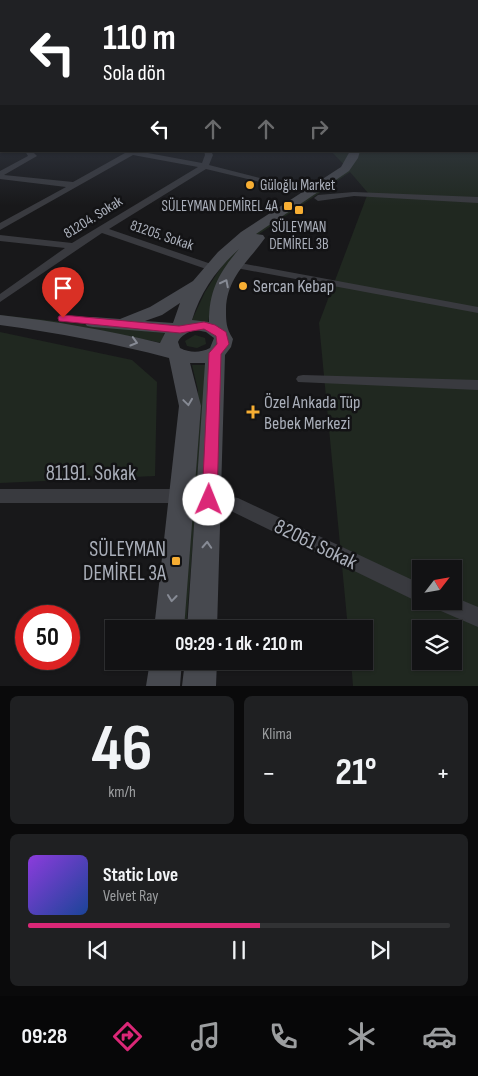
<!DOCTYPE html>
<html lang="tr">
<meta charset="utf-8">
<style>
:root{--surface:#121214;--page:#1f2022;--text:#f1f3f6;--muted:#9c9ea0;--line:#313234;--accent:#db2777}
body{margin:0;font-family:"Sofia Sans Condensed",sans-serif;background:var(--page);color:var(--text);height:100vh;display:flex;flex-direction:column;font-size:19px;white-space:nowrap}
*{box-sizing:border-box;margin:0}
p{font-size:16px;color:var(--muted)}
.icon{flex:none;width:28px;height:28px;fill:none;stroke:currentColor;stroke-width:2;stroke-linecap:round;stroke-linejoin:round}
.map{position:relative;height:686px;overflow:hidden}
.side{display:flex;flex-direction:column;gap:10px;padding:10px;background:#0a0a0b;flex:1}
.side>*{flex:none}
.hud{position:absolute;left:0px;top:0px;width:479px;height:152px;box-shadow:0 1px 4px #0004,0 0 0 1px var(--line);background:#202124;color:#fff;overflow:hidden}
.needle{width:32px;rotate:59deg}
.fabs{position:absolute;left:412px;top:560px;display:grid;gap:10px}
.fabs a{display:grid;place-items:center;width:50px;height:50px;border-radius:0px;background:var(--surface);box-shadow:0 1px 4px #0004,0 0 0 1px var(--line);font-size:25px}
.speed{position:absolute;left:15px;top:605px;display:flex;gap:10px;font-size:25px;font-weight:700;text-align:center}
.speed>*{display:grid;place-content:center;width:65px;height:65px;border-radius:50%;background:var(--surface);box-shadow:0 1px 4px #0004,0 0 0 1px var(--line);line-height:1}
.speed .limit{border:8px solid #d22;background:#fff;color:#111}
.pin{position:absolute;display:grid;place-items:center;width:42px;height:42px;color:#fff;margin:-51px -21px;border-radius:50% 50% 50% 0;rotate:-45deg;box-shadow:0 0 5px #0007}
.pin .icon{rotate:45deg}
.me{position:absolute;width:55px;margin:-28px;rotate:1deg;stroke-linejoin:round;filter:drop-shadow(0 0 4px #0008)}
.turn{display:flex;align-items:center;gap:18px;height:105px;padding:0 20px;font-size:22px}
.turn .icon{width:65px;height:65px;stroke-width:2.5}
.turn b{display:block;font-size:35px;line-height:42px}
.lanes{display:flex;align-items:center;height:48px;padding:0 20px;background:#0003;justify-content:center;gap:25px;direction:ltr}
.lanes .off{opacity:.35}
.big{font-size:38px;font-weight:700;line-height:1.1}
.side .card{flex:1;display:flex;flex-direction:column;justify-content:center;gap:8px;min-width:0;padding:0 18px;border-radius:8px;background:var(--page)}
.side .dial{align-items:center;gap:0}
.dial b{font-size:65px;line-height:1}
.song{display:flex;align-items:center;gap:15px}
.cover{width:60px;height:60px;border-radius:8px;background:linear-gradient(135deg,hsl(270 70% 55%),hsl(220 70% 35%))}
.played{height:5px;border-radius:2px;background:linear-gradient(90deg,var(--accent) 55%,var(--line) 55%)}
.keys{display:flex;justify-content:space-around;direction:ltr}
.heat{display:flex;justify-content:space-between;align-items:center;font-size:28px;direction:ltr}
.side .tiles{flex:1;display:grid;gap:10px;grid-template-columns:1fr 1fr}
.card:last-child{grid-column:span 2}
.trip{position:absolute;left:105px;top:620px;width:268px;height:50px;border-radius:0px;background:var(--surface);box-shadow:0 1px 4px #0004,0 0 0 1px var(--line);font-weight:700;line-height:50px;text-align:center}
.dock{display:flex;height:80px;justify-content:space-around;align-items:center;background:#070708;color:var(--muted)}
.dock .icon{width:35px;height:35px}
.dock .selected{color:var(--accent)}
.dock b{font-size:22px;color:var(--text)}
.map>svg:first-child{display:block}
.green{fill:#202820;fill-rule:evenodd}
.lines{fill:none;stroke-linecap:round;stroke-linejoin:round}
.minor{fill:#393a3f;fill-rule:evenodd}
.secondary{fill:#47494f;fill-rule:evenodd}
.oneway{stroke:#878b95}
.route{fill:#db2777;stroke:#8e194d}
.poi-dot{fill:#f7ae33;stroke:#131315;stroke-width:2}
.labels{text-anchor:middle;stroke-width:5;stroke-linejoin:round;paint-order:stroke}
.far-poi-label{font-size:15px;fill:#aaafba;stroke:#131315;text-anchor:start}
.far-street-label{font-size:15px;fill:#aaafba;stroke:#131315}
.poi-label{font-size:18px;fill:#aaafba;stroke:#131315;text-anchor:start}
.near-street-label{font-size:21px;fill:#aaafba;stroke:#131315}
.near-poi-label{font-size:21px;fill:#aaafba;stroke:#131315;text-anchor:end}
</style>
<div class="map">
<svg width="478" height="686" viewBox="0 0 478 686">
<rect width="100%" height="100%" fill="#18181a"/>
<path class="green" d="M478,110V686H353L351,661H364V629H348L319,323L368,193L350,172L243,245L213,292L208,323L191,322L205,292L223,264L239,244L348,169L331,151H478ZM421,569H454V601H421ZM421,629H454V661H421Z
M0,315L164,333L162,343L86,328L0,317Z
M0,332L132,360L157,382L155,476L0,483Z
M195,335L205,338L206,344L197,348L187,346L185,341Z
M192,365H207L186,629H179L198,390Z"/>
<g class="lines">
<path class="minor" d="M0,113H1V117H0Z
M0,143H1V147H0Z
M25,151H32L37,156L4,175L73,182L125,153L121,151H137L202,163L205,155L204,151H211L213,155L209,165L314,192L310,194L206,169L109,229L217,266L218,268L217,270H209L102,233L0,302V294L65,248L0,241V235L72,243L198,167L133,155L0,230V223L66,187L0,179V171L28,156Z
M354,192L478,197V203L354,196L318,201L314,198L318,195Z
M235,262L478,307V313L231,267L230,265Z
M303,375L478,380V390L298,382L296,379L298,376Z
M0,489H182L188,491L190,496L188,501L182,503H0Z
M209,493L238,498L421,584V601H423L421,602L414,600L229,510L203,505L201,500L203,495Z
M454,597L478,607V627L434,608L431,601H454Z"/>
<path class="secondary" d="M350,151H360L358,158L349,171L256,234L263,235L265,238C248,262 227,277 226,309C226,322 226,328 233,339L231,347L225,355L217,629H187L205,363H190L201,406L184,629H154L179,406L169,358C113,343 58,333 0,325V315C54,321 107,330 160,343L165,333L93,327L87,326L84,322L87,318L93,317L120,319L150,307L193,281L218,252L241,232L341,167ZM239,249C219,273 209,290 209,322L192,320C201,291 217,269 239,249ZM180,303L173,323L145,321L162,315ZM196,330L206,332L214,338L210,348C200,353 190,353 180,348L178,342C181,335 188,332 196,330Z
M150,661H182L180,686H146Z
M185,661H217L216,686H182Z"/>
</g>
<defs><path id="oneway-chevron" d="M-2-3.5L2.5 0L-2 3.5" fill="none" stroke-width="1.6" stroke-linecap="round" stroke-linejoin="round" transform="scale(1.25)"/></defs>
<g class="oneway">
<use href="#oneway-chevron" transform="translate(225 283) rotate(-63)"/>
<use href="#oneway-chevron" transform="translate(134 342) rotate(16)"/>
<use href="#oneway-chevron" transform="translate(188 402) rotate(82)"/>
<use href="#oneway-chevron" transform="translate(207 545) rotate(-87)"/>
<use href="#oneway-chevron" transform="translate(172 598) rotate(96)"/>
</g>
<linearGradient id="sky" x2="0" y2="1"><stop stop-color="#0d0d0e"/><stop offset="0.53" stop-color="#373d49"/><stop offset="1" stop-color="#373d49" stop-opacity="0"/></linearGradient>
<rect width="478" height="206" fill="url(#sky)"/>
<path class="route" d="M63,315L179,326L204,322L215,325L226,332L229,344L221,354L217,500L215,505L209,507L204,505L202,500L209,353L217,344L216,336L204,329L180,333L59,321L58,318L59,316Z"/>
<g class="poi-dot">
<circle cx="250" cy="185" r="5"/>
<rect x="283" y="201" width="10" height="10" rx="2.5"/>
<rect x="294" y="205" width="10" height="10" rx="2.5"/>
<circle cx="243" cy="286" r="5"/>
<path d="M250.5 404.5h5v5h5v5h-5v5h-5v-5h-5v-5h5z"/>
<rect x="171" y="556" width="10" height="10" rx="2.5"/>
</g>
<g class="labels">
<g class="far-poi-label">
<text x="260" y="190">Güloğlu Market</text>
<text x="278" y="211" text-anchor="end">SÜLEYMAN DEMİREL 4A</text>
<text x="299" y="232" text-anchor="middle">SÜLEYMAN<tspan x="299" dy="17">DEMİREL 3B</tspan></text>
</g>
<g class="far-street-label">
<text transform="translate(93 217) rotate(-32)" y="5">81204. Sokak</text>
<text transform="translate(162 235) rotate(19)" y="5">81205. Sokak</text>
</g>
<g class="poi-label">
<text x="253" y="292">Sercan Kebap</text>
<text x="264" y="408">Özel Ankada Tüp<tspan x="264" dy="21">Bebek Merkezi</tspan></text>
</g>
<g class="near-street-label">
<text x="91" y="480">81191. Sokak</text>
<text transform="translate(316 544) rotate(26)" y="7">82061 Sokak</text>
</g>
<g class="near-poi-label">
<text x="166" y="556">SÜLEYMAN<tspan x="166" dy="24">DEMİREL 3A</tspan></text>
</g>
</g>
</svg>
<div class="fabs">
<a><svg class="needle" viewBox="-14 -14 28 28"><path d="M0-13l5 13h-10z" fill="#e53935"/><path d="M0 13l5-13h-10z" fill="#9c9ea0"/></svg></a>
<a><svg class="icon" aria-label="layers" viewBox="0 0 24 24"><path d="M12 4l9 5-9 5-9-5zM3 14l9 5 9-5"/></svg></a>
</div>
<div class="speed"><div class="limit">50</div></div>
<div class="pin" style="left:63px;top:318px;background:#d93025"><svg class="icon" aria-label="arrive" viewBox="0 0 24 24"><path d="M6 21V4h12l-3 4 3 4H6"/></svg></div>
<svg class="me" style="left:209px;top:500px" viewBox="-20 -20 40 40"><circle r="19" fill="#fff"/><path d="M0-13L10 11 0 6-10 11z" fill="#db2777"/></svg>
<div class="trip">09:29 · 1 dk · 210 m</div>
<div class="hud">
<div class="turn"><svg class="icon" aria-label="left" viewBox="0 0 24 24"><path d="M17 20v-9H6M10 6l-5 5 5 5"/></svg><div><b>110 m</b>Sola dön</div></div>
<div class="lanes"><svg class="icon" aria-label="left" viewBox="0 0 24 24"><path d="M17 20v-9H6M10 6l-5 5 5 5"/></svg><svg class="icon off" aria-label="ahead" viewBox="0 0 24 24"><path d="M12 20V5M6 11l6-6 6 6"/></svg><svg class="icon off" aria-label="ahead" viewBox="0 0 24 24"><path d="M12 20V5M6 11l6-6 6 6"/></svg><svg class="icon off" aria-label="right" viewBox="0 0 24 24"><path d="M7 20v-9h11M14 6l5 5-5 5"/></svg></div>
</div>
</div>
<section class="side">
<div class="tiles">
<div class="card dial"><b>46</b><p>km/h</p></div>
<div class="card"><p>Klima</p>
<div class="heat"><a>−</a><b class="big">21°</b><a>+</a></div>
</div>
<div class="card">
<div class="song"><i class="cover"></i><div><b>Static Love</b><p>Velvet Ray</p></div></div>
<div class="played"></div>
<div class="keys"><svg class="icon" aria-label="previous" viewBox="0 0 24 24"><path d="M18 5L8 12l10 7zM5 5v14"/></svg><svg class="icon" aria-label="pause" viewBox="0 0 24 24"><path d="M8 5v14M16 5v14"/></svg><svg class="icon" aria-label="next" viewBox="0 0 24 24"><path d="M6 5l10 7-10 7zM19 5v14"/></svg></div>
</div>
</div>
</section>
<nav class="dock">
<b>09:28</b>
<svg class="icon selected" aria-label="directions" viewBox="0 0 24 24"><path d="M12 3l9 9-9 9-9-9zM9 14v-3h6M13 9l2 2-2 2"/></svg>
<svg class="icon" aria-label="music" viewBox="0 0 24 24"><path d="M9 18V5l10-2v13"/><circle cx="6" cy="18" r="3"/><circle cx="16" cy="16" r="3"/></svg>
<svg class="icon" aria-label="phone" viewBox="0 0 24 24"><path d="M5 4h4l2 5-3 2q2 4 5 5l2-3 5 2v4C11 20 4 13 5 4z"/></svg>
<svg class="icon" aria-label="climate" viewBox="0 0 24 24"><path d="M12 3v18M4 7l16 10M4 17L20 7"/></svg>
<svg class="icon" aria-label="car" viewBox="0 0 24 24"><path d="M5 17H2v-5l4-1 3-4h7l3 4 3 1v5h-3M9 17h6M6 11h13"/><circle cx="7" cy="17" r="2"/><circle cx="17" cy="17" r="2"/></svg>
</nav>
